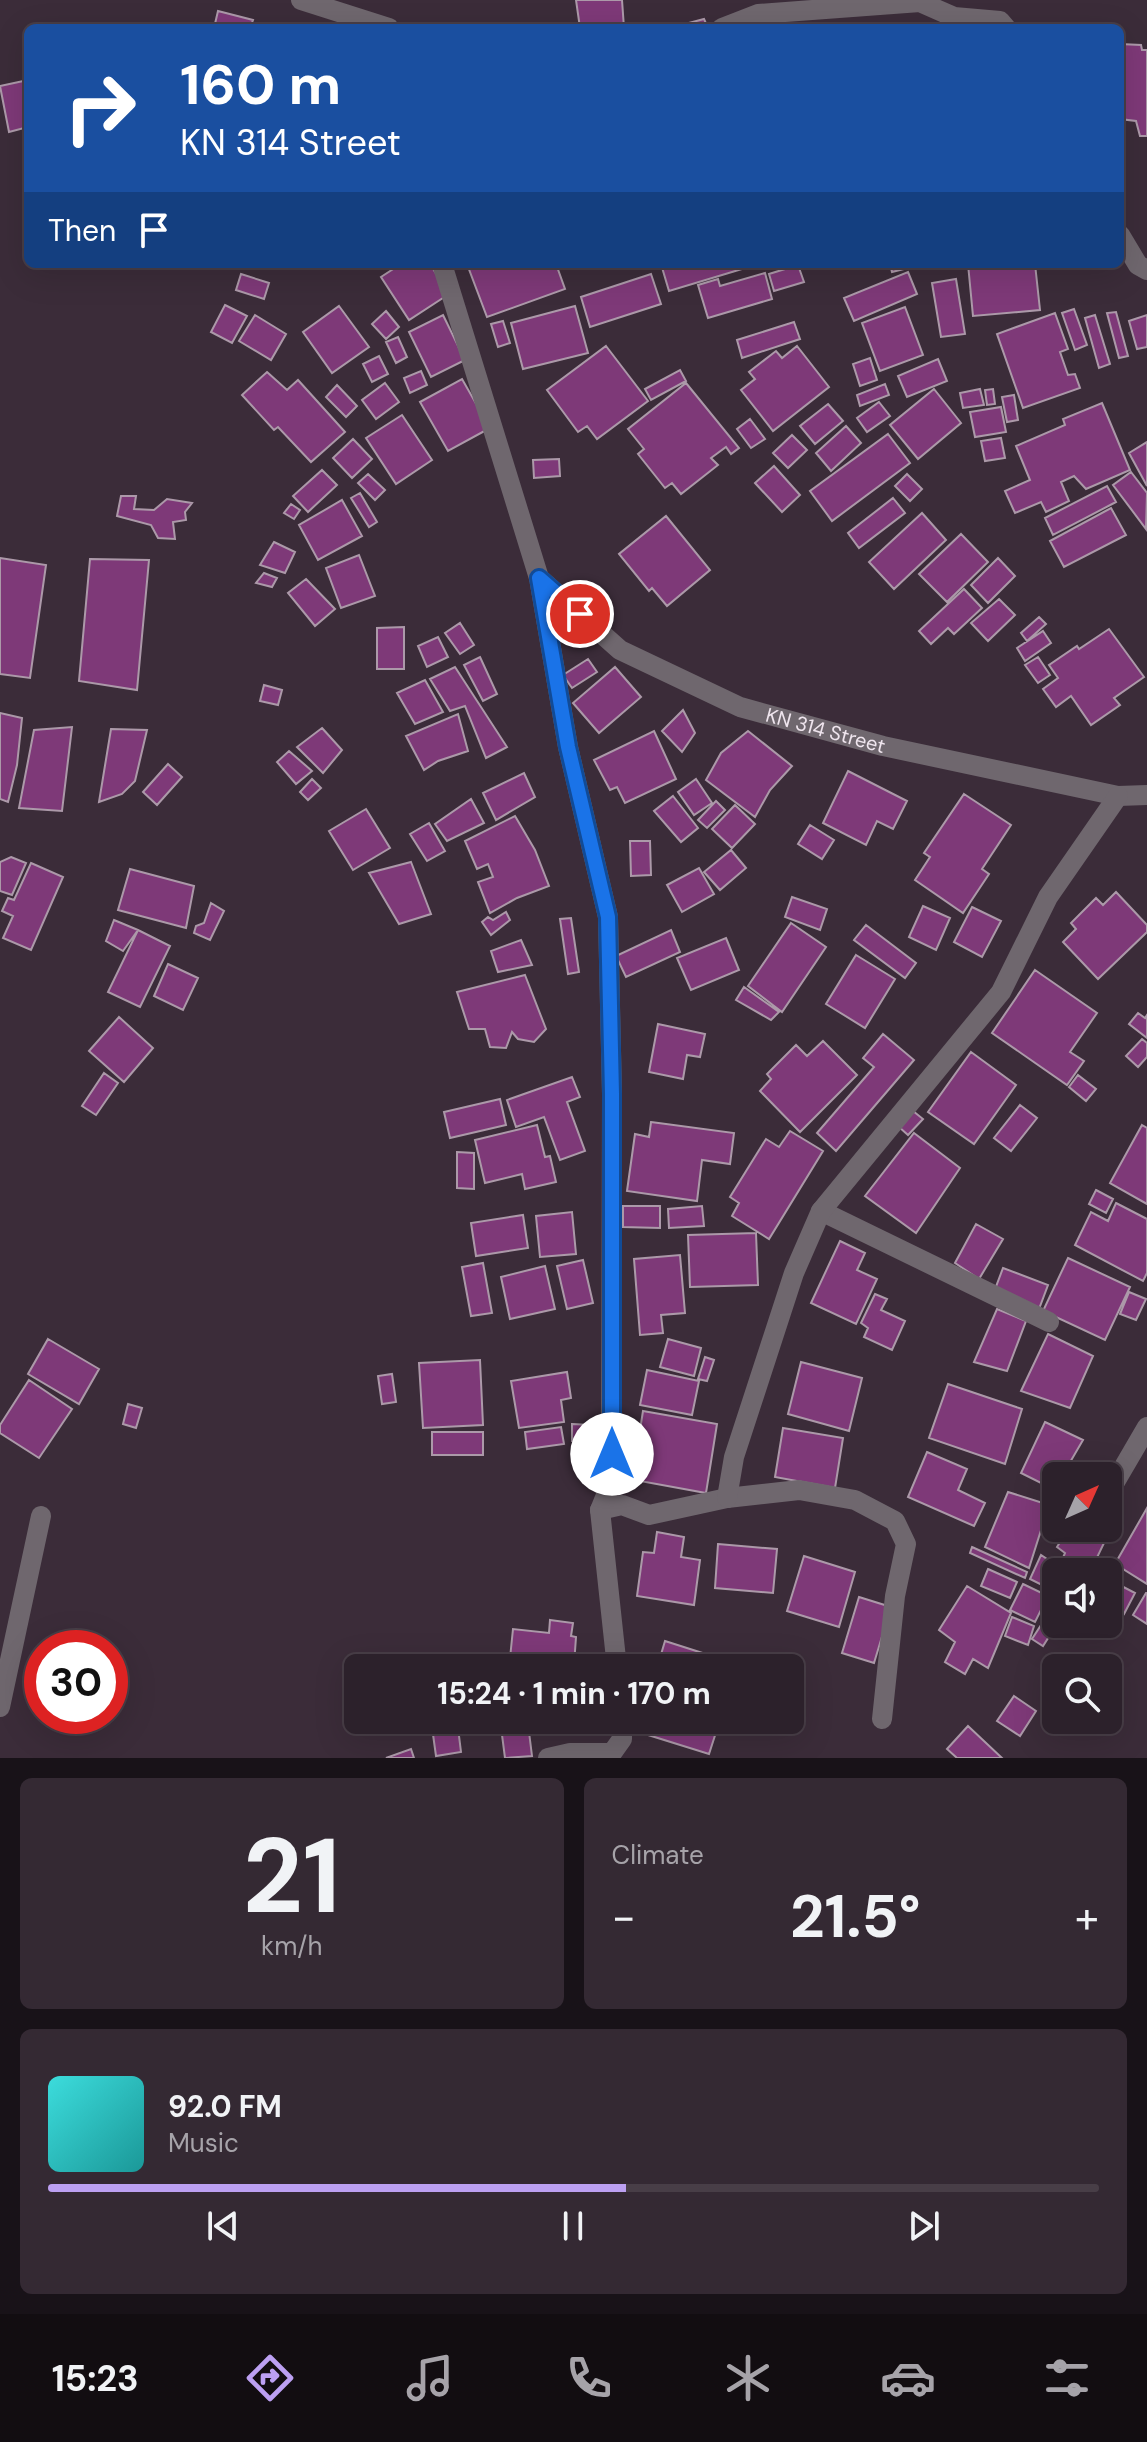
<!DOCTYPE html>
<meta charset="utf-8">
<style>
:root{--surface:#2c212b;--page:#342933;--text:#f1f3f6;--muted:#a6a3a9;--line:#483e47;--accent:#bca0f2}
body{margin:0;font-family:"DM Sans",sans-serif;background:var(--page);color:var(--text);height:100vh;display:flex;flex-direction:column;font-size:30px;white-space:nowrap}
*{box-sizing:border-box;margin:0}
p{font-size:26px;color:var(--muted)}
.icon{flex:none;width:44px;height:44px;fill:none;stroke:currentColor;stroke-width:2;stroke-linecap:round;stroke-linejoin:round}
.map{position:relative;height:1758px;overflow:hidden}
.drawer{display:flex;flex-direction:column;gap:20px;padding:20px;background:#181218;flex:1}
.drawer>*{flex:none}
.hud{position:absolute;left:24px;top:24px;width:1100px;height:244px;border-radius:12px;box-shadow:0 8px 32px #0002,0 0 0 2px var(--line);background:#1a4fa0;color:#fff;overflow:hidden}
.needle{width:52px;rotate:45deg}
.tools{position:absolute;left:1042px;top:1462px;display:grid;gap:16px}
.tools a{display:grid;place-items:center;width:80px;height:80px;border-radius:12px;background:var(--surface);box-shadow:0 8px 32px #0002,0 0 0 2px var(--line);font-size:40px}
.speed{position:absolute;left:24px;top:1630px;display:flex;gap:16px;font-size:40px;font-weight:700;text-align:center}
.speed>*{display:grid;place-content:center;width:104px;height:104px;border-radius:50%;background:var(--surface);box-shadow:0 8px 32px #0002,0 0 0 2px var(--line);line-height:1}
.speed .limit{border:12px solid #d22;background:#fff;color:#111}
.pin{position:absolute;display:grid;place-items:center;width:68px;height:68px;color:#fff;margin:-34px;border:4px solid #fff;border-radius:50%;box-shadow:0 2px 8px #0007}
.me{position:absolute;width:88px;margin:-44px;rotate:0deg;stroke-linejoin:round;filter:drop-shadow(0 0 6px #0008)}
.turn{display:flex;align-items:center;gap:28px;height:168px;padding:0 24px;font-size:36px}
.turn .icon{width:104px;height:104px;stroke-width:2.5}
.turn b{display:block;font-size:56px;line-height:68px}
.then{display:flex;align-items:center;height:76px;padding:0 24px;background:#0003;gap:16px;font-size:30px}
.big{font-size:60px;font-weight:700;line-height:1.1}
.drawer .widget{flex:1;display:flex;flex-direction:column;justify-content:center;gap:12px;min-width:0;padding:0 28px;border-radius:12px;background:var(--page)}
.drawer .dial{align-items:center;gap:0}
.dial b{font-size:104px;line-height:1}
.song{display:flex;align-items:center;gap:24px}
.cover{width:96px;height:96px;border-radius:12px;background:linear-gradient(135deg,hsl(180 70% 55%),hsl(180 70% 35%))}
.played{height:8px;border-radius:4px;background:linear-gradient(90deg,var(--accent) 55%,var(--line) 55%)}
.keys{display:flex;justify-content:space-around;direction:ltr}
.heat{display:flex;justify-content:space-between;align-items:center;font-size:44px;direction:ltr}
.drawer .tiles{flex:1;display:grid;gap:20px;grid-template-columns:1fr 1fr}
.widget:last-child{grid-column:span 2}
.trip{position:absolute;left:344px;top:1654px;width:460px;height:80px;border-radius:12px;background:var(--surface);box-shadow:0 8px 32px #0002,0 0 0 2px var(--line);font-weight:700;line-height:80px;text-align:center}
.tabs{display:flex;height:128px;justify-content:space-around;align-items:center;background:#120d11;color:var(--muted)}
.tabs .icon{width:56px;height:56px}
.tabs .on{color:var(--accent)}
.tabs b{font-size:36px;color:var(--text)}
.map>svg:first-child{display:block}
.building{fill:#7e3978;stroke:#ac99a9;stroke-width:2}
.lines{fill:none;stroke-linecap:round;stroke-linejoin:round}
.street{stroke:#6f676e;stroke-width:20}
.route-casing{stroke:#114b97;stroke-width:20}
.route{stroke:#1a73e8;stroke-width:14}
.labels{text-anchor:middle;stroke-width:8;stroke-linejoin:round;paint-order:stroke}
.street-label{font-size:20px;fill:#efe5ee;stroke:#31222f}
</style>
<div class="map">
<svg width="1147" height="1758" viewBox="0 0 1147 1758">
<rect width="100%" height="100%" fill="#3b2c39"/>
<path class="building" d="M576,0H622L624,28H580Z
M218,11L253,20L250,28H214Z
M704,19L708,28H686L685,24Z
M1120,44L1141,45L1142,50H1147V136H1140L1136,121L1120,119Z
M28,80V127L9,132L0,86Z
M401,264H430L449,294L409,320L381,277Z
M467,264H556L565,289L487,317Z
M661,264H752V266L669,291Z
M890,264H907L908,268L892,272Z
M968,264H1035L1040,310L973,316Z
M798,265L804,282L774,291L769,274Z
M908,272L917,294L854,321L844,298Z
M765,273L772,299L708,318L698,285L718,279L720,286Z
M241,274L269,283L264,299L236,290Z
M651,274L661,304L590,327L581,297Z
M956,279L965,334L941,337L932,283Z
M225,305L247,316L232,343L211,332Z
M339,306L369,347L332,373L303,332Z
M575,306L588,353L523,369L511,323Z
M905,307L923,355L880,371L862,323Z
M1074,309L1087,345L1075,350L1062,313Z
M386,311L399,327L386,339L372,324Z
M1116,312L1128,356L1119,358L1107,313Z
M1055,313L1068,349L1060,352L1068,375L1075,374L1080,388L1023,408L997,334Z
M255,315L286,334L271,360L239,341Z
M443,315L465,360L431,377L409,332Z
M1095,315L1110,364L1099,368L1085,318Z
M1147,315V347L1137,349L1129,321Z
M503,321L510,343L498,347L491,324Z
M794,322L800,339L742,358L737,340Z
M398,337L407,357L396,363L386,342Z
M606,346L648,401L597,439L587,426L578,432L547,390Z
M797,346L829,387L773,431L741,390L755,379L749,372L776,351L782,358Z
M379,356L388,374L372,382L363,364Z
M870,358L877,380L860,386L853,364Z
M938,359L947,381L907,397L898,376Z
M680,370L686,381L651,400L645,389Z
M421,371L427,385L410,393L404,378Z
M267,372L287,390L298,380L345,432L311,462L278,427L274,430L242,395Z
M462,379L490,428L448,451L420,402Z
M385,383L399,402L376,419L362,400Z
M686,383L739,448L731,454L726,447L711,458L718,465L681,494L672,483L665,488L638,454L644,449L628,429Z
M885,384L889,395L860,406L857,395Z
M337,385L357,406L346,417L326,397Z
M934,389L961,423L918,459L890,425Z
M980,389L984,405L963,408L960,393Z
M993,389L995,404L987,405L985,390Z
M1014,395L1018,420L1007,422L1002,397Z
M879,402L890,416L867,432L857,418Z
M1102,403L1130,470L1086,489L1074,476L1061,482L1069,501L1046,512L1041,502L1015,513L1005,491L1030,480L1016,446L1065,425L1063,419Z
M828,404L843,421L815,444L800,426Z
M1001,407L1006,432L975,437L970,412Z
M402,415L432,460L396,484L366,438Z
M750,419L765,439L751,448L737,429Z
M846,426L861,443L831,471L816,453Z
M888,434L910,463L832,521L810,491Z
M792,435L807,450L788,468L773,453Z
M1001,438L1005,458L985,461L981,441Z
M353,439L372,459L352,478L333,458Z
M1147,442V486L1129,453Z
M559,459L560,476L534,478L533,460Z
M774,466L800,495L782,512L755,483Z
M322,470L337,485L308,512L293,496Z
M1131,472L1147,493L1146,529L1113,485Z
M368,474L385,490L375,500L358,483Z
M907,474L922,489L910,501L895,486Z
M1107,486L1116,502L1053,535L1045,518Z
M360,493L377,522L369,527L351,498Z
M121,496H136L134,509L154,510L167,499L192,503L185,512L186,520L173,522L175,539L158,538L151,525L117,516Z
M893,498L905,513L859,548L848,533Z
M342,500L362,536L318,560L299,525Z
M291,504L300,510L294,519L284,513Z
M1111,508L1126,535L1064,567L1050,541Z
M922,513L946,540L894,589L869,562Z
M666,516L710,570L667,606L652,588L649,591L619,554Z
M961,534L988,562L947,602L919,574Z
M274,542L295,552L285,573L260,565Z
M359,555L375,596L341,608L326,568Z
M0,558L46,565L30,678L0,674Z
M998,558L1015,576L988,603L971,585Z
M90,559L149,560L137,690L79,681Z
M264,573L277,578L272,587L256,583Z
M306,579L335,609L315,626L288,593Z
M964,589L982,608L954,634L948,628L931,644L919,631Z
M999,599L1015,615L988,641L971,623Z
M1039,617L1046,624L1027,641L1021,633Z
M460,623L474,645L460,654L445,633Z
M404,627V669H377V628Z
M1109,629L1144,677L1114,698L1120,705L1091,725L1071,696L1056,707L1043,689L1058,678L1049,665L1077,646L1079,649Z
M1043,631L1051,643L1025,661L1017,648Z
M438,637L448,657L427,667L418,646Z
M480,657L497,694L483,701L464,665Z
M1038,657L1050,675L1038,683L1025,665Z
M588,659L597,672L572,688L563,675Z
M455,667L507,747L486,758L465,706L450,711L430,679Z
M615,667L641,697L599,733L573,703Z
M425,680L443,712L415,724L397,693Z
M264,685L282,690L278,705L260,701Z
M683,710L695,733L682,752L662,731Z
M0,713L22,718L17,765L8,802L0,799Z
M458,714L468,751L438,761L424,770L406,736Z
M72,727L62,811L19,808L34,730Z
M322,728L342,750L323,773L297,747Z
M111,729L147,730L135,781L122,794L99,802Z
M654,731L676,779L625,803L617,787L610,790L594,760Z
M748,731L792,766L770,790L755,817L706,780L721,753Z
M289,751L312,771L296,784L277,762Z
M168,764L182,777L157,805L143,792Z
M848,771L907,801L893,829L877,821L866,845L823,823Z
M524,773L535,797L496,820L483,793Z
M312,779L321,788L308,800L300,792Z
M696,779L712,803L694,815L678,792Z
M964,794L1011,825L982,869L989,874L963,913L915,880L930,857L924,853Z
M673,796L698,828L681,842L654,811Z
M471,799L484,823L447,841L435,824Z
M716,801L725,810L707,828L698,820Z
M735,805L755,824L732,848L712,829Z
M366,809L390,848L353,870L329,831Z
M515,816L535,850L549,886L517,898L490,913L478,882L493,877L488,864L477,869L465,841Z
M429,823L445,851L427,861L410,834Z
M810,825L834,840L822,859L798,844Z
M630,841H650L651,875L631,876Z
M731,850L746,868L720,890L704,872Z
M11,857L26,863L12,895L0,891V862Z
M411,862L431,914L399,924L369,873Z
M31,863L63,877L31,950L3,938L13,916L2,911L8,898L14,900Z
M699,868L714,894L682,912L667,885Z
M130,869L194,886L186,928L118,910Z
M1116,892L1147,925V932L1098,979L1063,942L1076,929L1071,923L1096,898L1103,905Z
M792,897L827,909L820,930L785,917Z
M211,903L224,911L210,940L194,933L196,926L204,923Z
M923,906L950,918L936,950L909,937Z
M972,907L1001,921L982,957L954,942Z
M506,912L510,920L491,935L482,922L488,917L493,920Z
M571,918L579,972L568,974L560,919Z
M114,920L138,930L123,951L106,941Z
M791,923L826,947L782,1012L748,986Z
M866,925L916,963L905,978L854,940Z
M138,930L170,946L140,1007L108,992Z
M671,930L680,952L626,977L616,956Z
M726,938L739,970L691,990L677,958Z
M521,940L532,965L498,972L491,951Z
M856,955L895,979L865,1028L826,1004Z
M168,964L198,978L183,1010L154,996Z
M1035,970L1097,1013L1070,1052L1084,1061L1067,1085L992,1033Z
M525,975L546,1029L534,1042L518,1039L512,1032L506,1048L490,1047L485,1029H469L457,992Z
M744,987L779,1012L771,1020L736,1000Z
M1138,1013L1145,1018L1147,1015V1038L1129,1024Z
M119,1017L153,1048L124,1082L89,1051Z
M658,1024L705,1034L700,1057L687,1055L683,1079L649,1072Z
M883,1034L914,1060L836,1151L817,1133L874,1067L863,1058Z
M1142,1039L1147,1043V1057L1138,1067L1126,1056Z
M823,1041L857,1075L800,1132L760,1091L771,1079L767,1074L796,1045L807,1056Z
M971,1052L1016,1085L974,1144L928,1112Z
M104,1073L118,1083L96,1115L82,1106Z
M1078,1075L1096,1089L1086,1101L1069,1087Z
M572,1077L580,1097L567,1102L585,1151L560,1160L544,1117L516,1127L507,1100Z
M500,1099L506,1125L450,1138L444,1112Z
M1020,1105L1037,1118L1011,1151L994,1138Z
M913,1111L923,1119L908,1135L899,1127Z
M651,1122L734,1133L730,1164L702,1160L697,1201L627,1191L635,1134L649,1137Z
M537,1125L545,1157L550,1156L556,1182L525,1189L522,1174L485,1183L475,1140Z
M1142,1125L1147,1128V1204L1110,1183Z
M790,1131L823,1151L769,1239L732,1216L739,1203L730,1197L766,1139L779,1147Z
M914,1133L960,1168L916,1233L865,1196Z
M457,1152L474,1153V1189L457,1188Z
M1096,1190L1113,1199L1106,1213L1089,1204Z
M1116,1203L1147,1219V1273L1143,1281L1075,1245L1091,1212L1108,1221Z
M623,1206H660V1228L623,1227Z
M702,1206L704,1226L669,1228L668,1209Z
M572,1212L576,1254L540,1257L536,1216Z
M523,1215L528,1248L476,1256L471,1223Z
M976,1224L1003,1239L979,1279L955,1263Z
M756,1233L758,1285L690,1287L688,1235Z
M840,1241L865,1253L857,1270L877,1279L856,1324L811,1303Z
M680,1255L685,1313L661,1315L663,1333L640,1335L634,1259Z
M1068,1258L1130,1287L1105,1340L1043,1311Z
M583,1260L593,1303L567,1309L557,1266Z
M483,1263L492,1313L471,1316L462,1267Z
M545,1266L555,1309L510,1319L501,1277Z
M1003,1268L1048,1285L1039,1309L994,1292Z
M1129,1292L1146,1299L1136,1320L1120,1314Z
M875,1294L887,1299L881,1310L905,1321L892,1350L864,1337L868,1328L861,1323Z
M997,1309L1026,1321L1007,1371L974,1362Z
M1048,1334L1093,1356L1070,1408L1021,1391Z
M48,1339L99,1369L79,1404L28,1374Z
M668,1339L701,1348L694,1376L660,1367Z
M705,1357L714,1360L707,1381L698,1379Z
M480,1360L483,1425L423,1428L419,1363Z
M801,1362L862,1378L849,1431L788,1414Z
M647,1370L699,1381L692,1415L640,1405Z
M567,1372L571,1398L561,1400L564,1422L519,1428L511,1381Z
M392,1374L396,1402L382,1404L378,1376Z
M29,1380L72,1409L39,1458L0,1433V1425Z
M948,1384L1022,1409L1005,1464L929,1438Z
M128,1404L142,1408L136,1428L123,1424Z
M643,1411L717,1424L706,1493L640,1481L642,1469L634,1468Z
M1045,1422L1083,1440L1062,1476H1056L1055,1490L1021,1473Z
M572,1424L591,1425V1442L572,1441Z
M561,1427L564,1444L527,1449L525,1432Z
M783,1428L843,1438L835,1488L775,1477Z
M432,1432H483V1455H432Z
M927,1452L967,1469L958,1490L985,1503L974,1526L908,1497Z
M1008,1492L1049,1505L1029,1568L985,1547Z
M1147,1508V1584L1115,1564Z
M1069,1528H1082L1105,1541L1090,1572H1056V1592L1030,1579L1041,1555L1059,1567L1065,1553L1057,1547Z
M657,1532L684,1537L681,1557L700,1560L694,1605L637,1596L643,1552L654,1553Z
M718,1544L777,1549L773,1593L715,1588Z
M972,1547L1027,1572L1025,1578L970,1553Z
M804,1556L855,1572L839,1627L787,1611Z
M988,1569L1017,1582L1010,1598L981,1586Z
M1108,1579L1135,1593L1124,1614L1108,1605Z
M1023,1584L1048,1596L1035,1622L1010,1610Z
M967,1586L1011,1613L988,1668L973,1659L965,1674L945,1662L955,1642L939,1630Z
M1146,1593H1147V1624L1133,1615Z
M859,1597L891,1607L874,1663L842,1653Z
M1056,1602L1057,1624L1043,1646L1032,1639Z
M1012,1617L1034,1626L1028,1645L1005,1636Z
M550,1620L573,1623L571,1636L576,1637L574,1665H578V1668H509L513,1629L549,1633Z
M665,1641L737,1664L736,1668H657Z
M1014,1696L1036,1711L1020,1736L997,1721Z
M431,1720H457L461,1752L436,1756Z
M649,1720H720L709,1754L645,1734Z
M968,1726L1002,1758H957L947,1749Z
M529,1732L532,1756L505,1758L502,1735Z
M411,1749L414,1758H386Z"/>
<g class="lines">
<g class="street">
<path d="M301,0L389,28"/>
<path d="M722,28L758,14L920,2L954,17L1000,21L1006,28"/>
<path d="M1120,235L1138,265L1147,270"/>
<path d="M442,264L539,578L568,747L608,917L612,1094L611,1483L600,1510L622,1505L649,1515L727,1498L799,1490L855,1500L895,1521L906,1544L895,1596L882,1719"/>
<path id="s1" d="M539,578L620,650L740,707L883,746L1118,796L1147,795"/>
<path d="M821,1211L1049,1322"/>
<path d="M1108,1494L1147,1427"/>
<path d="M727,1498L734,1457L794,1273L821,1211L1001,992L1048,897L1118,796"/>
<path d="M600,1510L617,1668"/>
<path d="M0,1707L41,1516"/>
<path d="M548,1758L570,1753H612L622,1739V1720"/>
</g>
</g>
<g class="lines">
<defs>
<path id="route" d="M580,614L539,578L568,747L608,917L612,1094V1454"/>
</defs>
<use href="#route" class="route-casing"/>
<use href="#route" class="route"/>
</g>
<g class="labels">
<g class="street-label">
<text dy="7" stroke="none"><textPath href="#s1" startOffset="330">KN 314 Street</textPath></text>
</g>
</g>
</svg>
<div class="tools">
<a><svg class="needle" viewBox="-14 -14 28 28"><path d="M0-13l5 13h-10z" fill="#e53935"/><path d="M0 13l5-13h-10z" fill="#a6a3a9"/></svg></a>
<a><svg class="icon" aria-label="sound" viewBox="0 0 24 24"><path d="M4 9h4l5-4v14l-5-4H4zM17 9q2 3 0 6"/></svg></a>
<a><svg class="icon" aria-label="search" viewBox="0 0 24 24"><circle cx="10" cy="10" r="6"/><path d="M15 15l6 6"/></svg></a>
</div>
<div class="speed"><div class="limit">30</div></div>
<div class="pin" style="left:580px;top:614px;background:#d93025"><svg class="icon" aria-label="arrive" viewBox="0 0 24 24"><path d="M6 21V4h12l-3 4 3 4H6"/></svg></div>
<svg class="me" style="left:612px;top:1454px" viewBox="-20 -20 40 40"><circle r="19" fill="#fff"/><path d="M0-13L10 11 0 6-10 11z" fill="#1a73e8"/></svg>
<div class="trip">15:24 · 1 min · 170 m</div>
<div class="hud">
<div class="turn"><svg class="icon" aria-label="right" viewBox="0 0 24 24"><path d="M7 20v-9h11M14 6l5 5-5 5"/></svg><div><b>160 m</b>KN 314 Street</div></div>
<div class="then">Then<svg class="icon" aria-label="arrive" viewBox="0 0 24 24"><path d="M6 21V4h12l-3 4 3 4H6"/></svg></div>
</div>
</div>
<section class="drawer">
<div class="tiles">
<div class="widget dial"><b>21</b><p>km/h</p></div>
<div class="widget"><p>Climate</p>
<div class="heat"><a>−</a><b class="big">21.5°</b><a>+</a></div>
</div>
<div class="widget">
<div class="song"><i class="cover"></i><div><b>92.0 FM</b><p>Music</p></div></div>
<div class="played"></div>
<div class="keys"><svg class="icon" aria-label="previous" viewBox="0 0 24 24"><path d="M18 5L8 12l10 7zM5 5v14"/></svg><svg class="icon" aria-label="pause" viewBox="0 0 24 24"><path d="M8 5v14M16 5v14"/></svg><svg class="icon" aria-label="next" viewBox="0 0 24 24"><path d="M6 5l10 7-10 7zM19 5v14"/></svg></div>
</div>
</div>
</section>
<nav class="tabs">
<b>15:23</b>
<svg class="icon on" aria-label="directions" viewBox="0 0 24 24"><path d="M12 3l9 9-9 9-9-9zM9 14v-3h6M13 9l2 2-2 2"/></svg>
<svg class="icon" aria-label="music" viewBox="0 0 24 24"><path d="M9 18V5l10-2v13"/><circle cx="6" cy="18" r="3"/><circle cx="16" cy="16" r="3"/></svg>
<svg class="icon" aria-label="phone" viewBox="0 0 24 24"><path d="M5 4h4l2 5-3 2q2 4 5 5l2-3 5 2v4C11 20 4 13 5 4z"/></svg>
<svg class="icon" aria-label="climate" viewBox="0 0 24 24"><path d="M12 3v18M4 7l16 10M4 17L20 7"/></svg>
<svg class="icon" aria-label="car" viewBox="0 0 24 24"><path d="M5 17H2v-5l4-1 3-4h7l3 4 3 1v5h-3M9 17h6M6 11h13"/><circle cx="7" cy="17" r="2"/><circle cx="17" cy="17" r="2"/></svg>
<svg class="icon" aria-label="filters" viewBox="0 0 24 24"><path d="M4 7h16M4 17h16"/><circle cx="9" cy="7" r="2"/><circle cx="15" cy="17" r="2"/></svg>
</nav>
